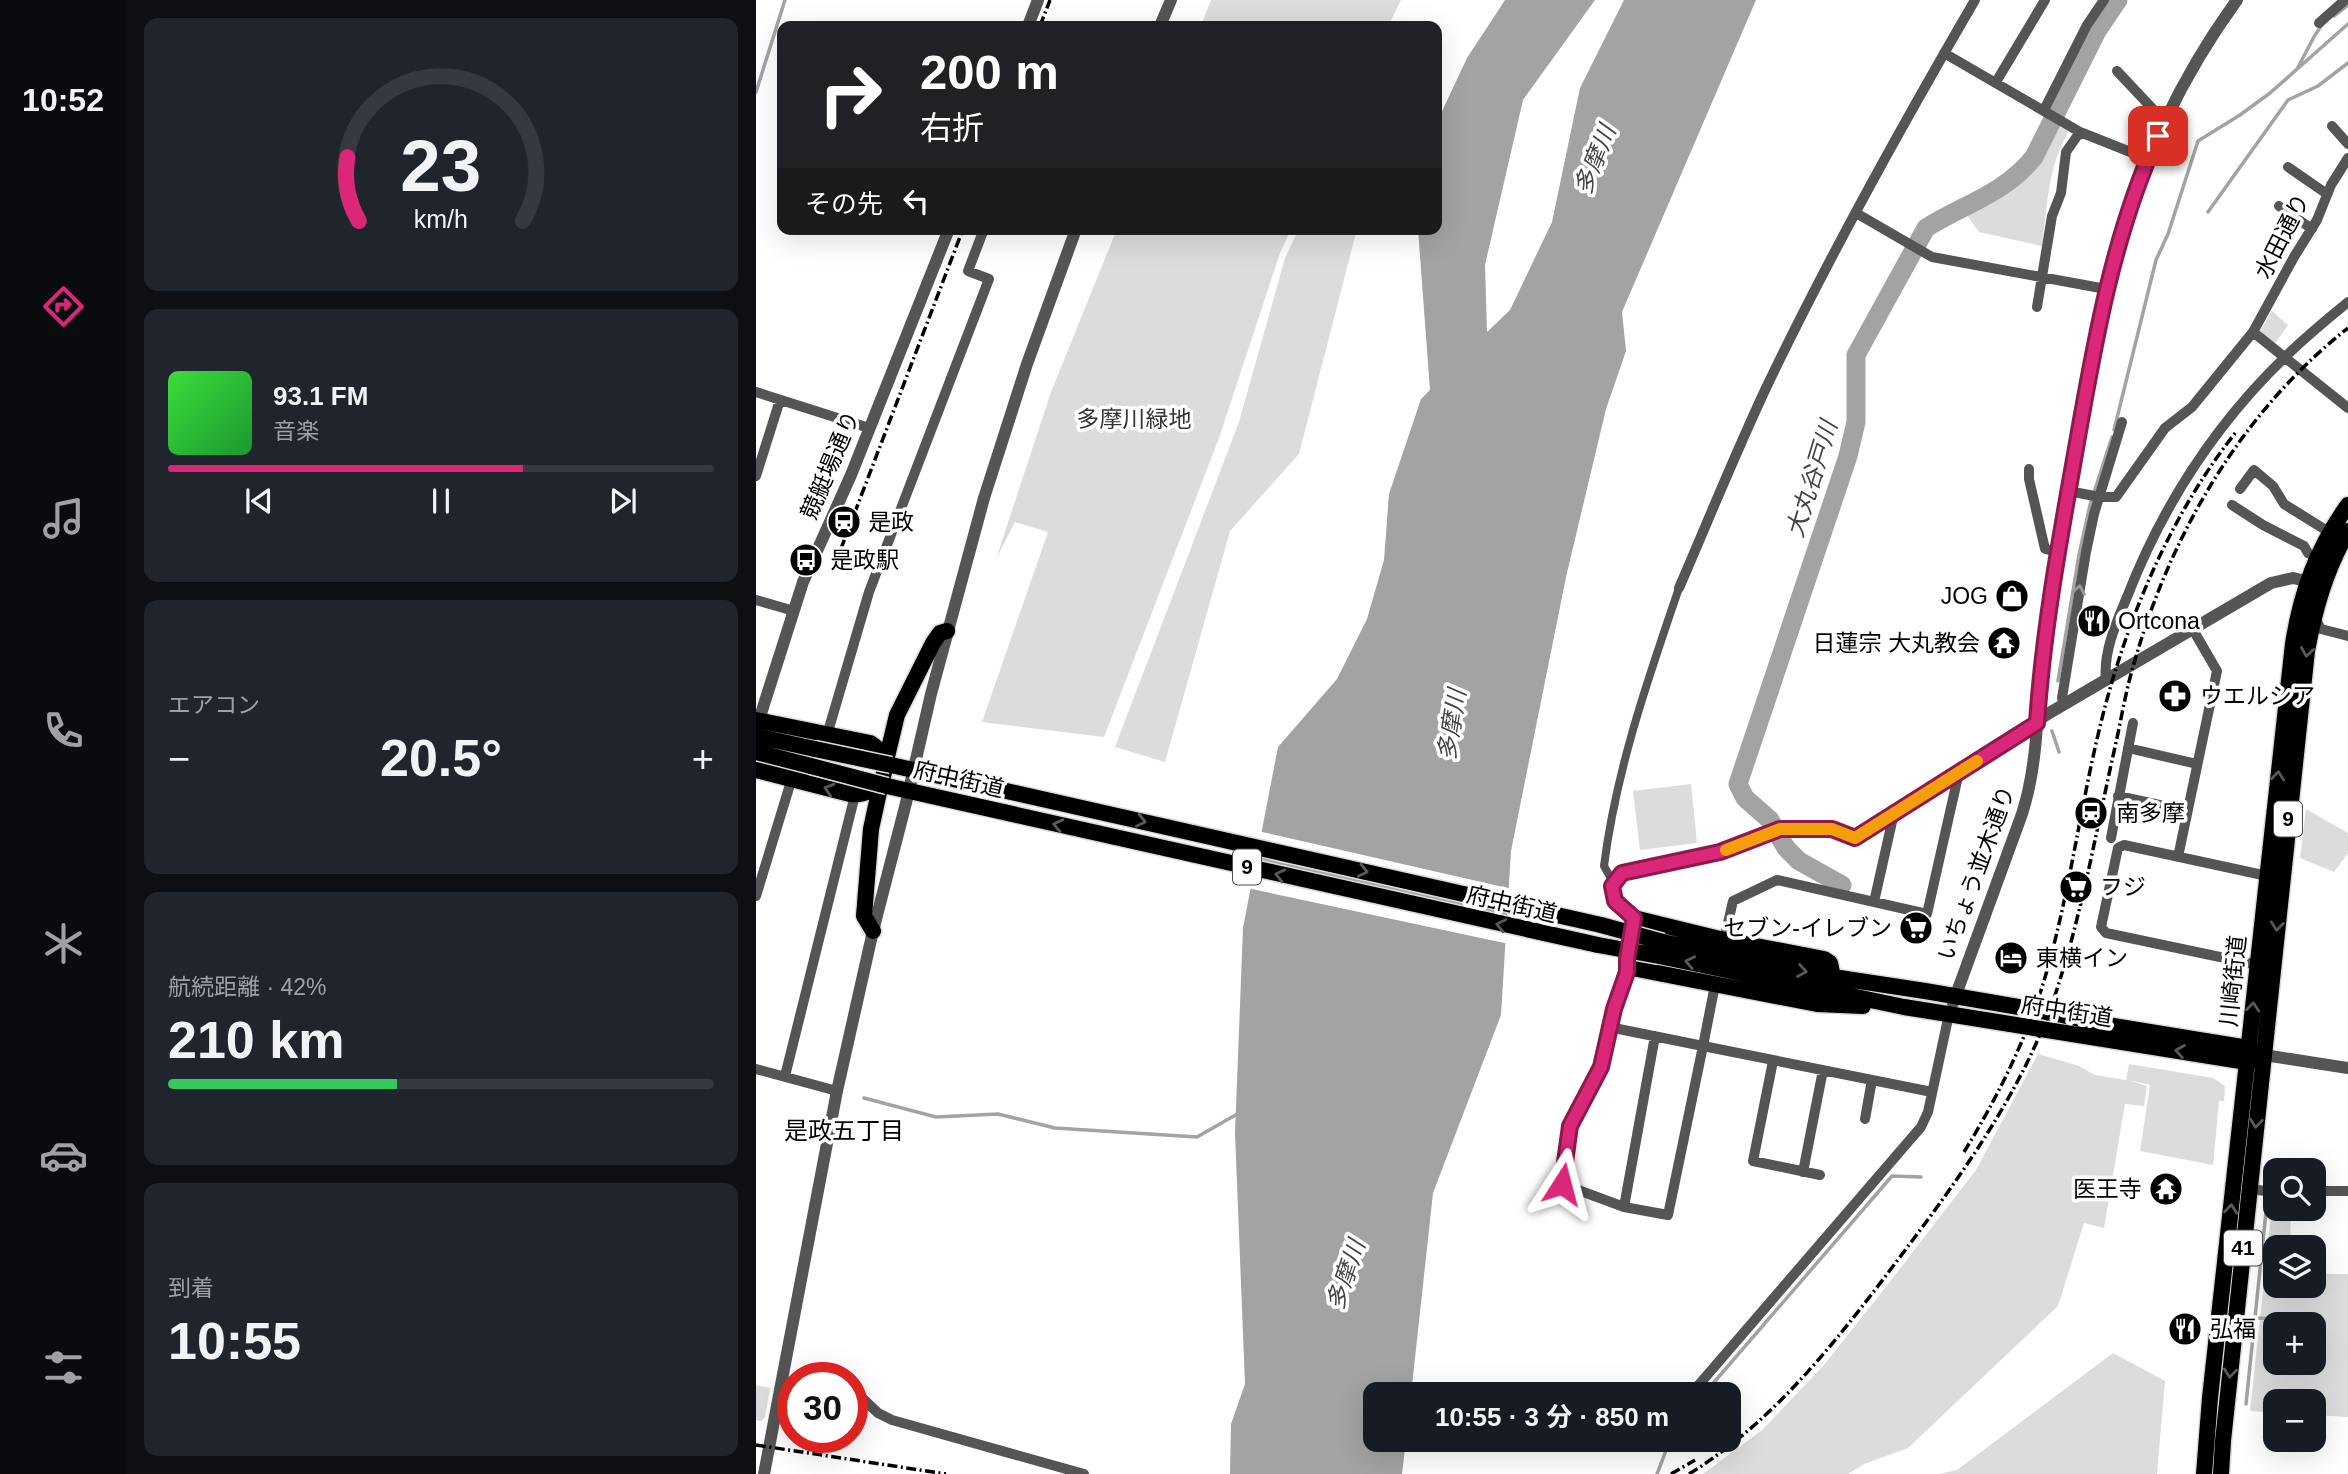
<!DOCTYPE html>
<html lang="ja">
<meta charset="utf-8">
<style>
:root{--surface:#171b24;--page:#20242c;--text:#f1f3f6;--muted:#9ea1a6;--line:#363941;--accent:#db2777}
body{margin:0;font-family:Arial,"Noto Sans JP",sans-serif;background:var(--page);color:var(--text);height:100vh;display:flex;flex-direction:column;font-size:26px;white-space:nowrap}
*{box-sizing:border-box;margin:0}
p{font-size:23px;color:var(--muted)}
.icon{flex:none;width:38px;height:38px;fill:none;stroke:currentColor;stroke-width:2;stroke-linecap:round;stroke-linejoin:round}
.map{position:relative;flex:1;overflow:hidden}
.drawer{display:flex;flex-direction:column;gap:18px;padding:18px;background:#0d0f14;width:630px}
.drawer>*{flex:none}
.guide{position:absolute;left:21px;top:21px;width:665px;height:214px;border-radius:14px;box-shadow:0 7px 28px #0002;background:#202124;color:#fff;overflow:hidden}
.controls{position:absolute;left:1507px;top:1158px;display:grid;gap:14px}
.controls a{display:grid;place-items:center;width:63px;height:63px;border-radius:14px;background:var(--surface);box-shadow:0 7px 28px #0002;font-size:35px}
.speed{position:absolute;left:21px;top:1362px;display:flex;gap:14px;font-size:35px;font-weight:700;text-align:center}
.speed>*{display:grid;place-content:center;width:91px;height:91px;border-radius:50%;background:var(--surface);box-shadow:0 7px 28px #0002;line-height:1}
.speed .limit{border:10px solid #d22;background:#fff;color:#111}
.pin{position:absolute;display:grid;place-items:center;width:60px;height:60px;color:#fff;margin:-30px;border-radius:14px;box-shadow:0 4px 10px #0006}
.me{position:absolute;width:77px;margin:-38px;rotate:9deg;stroke-linejoin:round;filter:drop-shadow(0 0 5px #0008)}
.turn{display:flex;align-items:center;gap:24px;height:147px;padding:0 28px;font-size:32px}
.turn .icon{width:91px;height:91px;stroke-width:2.5}
.turn b{display:block;font-size:49px;line-height:60px}
.then{display:flex;align-items:center;height:66px;padding:0 28px;background:#0003;gap:14px;font-size:26px}
.big{font-size:52px;font-weight:700;line-height:1.1}
.drawer .card{flex:1;display:flex;flex-direction:column;justify-content:center;gap:10px;min-width:0;padding:0 24px;border-radius:14px;background:var(--page)}
.drawer .dial{align-items:center;gap:0}
.dial svg{height:182px;overflow:visible;fill:none;stroke:var(--line);stroke-width:7;stroke-linecap:round;text-anchor:middle}
.dial text{fill:var(--text);stroke:none}
.song{display:flex;align-items:center;gap:21px}
.cover{width:84px;height:84px;border-radius:10px;background:linear-gradient(135deg,hsl(120 70% 55%),hsl(130 70% 35%))}
.played{height:7px;border-radius:4px;background:linear-gradient(90deg,var(--accent) 65%,var(--line) 65%)}
.keys{display:flex;justify-content:space-around;direction:ltr}
.heat{display:flex;justify-content:space-between;align-items:center;font-size:38px;direction:ltr}
.charge{height:10px;border-radius:5px;background:linear-gradient(90deg,#34c759 42%,var(--line) 0)}
.trip{position:absolute;left:607px;top:1382px;width:378px;height:70px;border-radius:14px;background:var(--surface);box-shadow:0 7px 28px #0002;font-weight:700;line-height:70px;text-align:center}
main{display:flex;flex:1;min-height:0}
.tabs{display:flex;flex-direction:column;width:126px;justify-content:space-around;align-items:center;background:#090b0e;color:var(--muted)}
.tabs .icon{width:49px;height:49px}
.tabs .active{color:var(--accent)}
.tabs b{font-size:32px;color:var(--text)}
.map>svg:first-child{display:block}
.green{fill:#dcdcdc;fill-rule:evenodd}
.water{fill:#a3a3a3}
.pier{fill:#fff}
.lines{fill:none;stroke-linecap:round;stroke-linejoin:round}
.stream{stroke:#a3a3a3;stroke-width:3.5}
.river{stroke:#a3a3a3;stroke-width:19}
.primary-casing{stroke:#dbdbdb;stroke-width:19}
.pedestrian{stroke:#555;stroke-width:8}
.minor{stroke:#555;stroke-width:10}
.tertiary{stroke:#555;stroke-width:12}
.primary{stroke:#000;stroke-width:16}
.rail{stroke:#000;stroke-width:3.5;stroke-dasharray:10 3.5 2 3.5;stroke-linecap:butt}
.primary-bridge-casing{stroke:#dbdbdb;stroke-width:19;stroke-linecap:butt}
.primary-bridge{stroke:#000;stroke-width:16}
.oneway{stroke:#999}
.oneway2{stroke:#595959}
.route-casing{stroke:#8e194d;stroke-width:18}
.route{stroke:#db2777;stroke-width:12}
.slow{stroke:#f59e0b;stroke-width:12}
.labels{text-anchor:middle;stroke-width:7;stroke-linejoin:round;paint-order:stroke}
.shield{fill:#fff;stroke:#4c4c4c;stroke-width:2}
.shield-label{font-size:21px;font-weight:bold;fill:#000}
.street-label{font-size:23px;fill:#000;stroke:#fff}
.park-label{font-size:23px;fill:#333;stroke:#fff}
.poi-label{font-size:23px;fill:#000;stroke:#fff;text-anchor:start}
.water-label{font-size:24px;font-style:italic;fill:#444;stroke:#fff}
.neighbourhood-label{font-size:24px;fill:#000;stroke:#fff}
</style>
<main>
<nav class="tabs">
<b>10:52</b>
<svg class="icon active" aria-label="directions" viewBox="0 0 24 24"><path d="M12 3l9 9-9 9-9-9zM9 14v-3h6M13 9l2 2-2 2"/></svg>
<svg class="icon" aria-label="music" viewBox="0 0 24 24"><path d="M9 18V5l10-2v13"/><circle cx="6" cy="18" r="3"/><circle cx="16" cy="16" r="3"/></svg>
<svg class="icon" aria-label="phone" viewBox="0 0 24 24"><path d="M5 4h4l2 5-3 2q2 4 5 5l2-3 5 2v4C11 20 4 13 5 4z"/></svg>
<svg class="icon" aria-label="climate" viewBox="0 0 24 24"><path d="M12 3v18M4 7l16 10M4 17L20 7"/></svg>
<svg class="icon" aria-label="car" viewBox="0 0 24 24"><path d="M5 17H2v-5l4-1 3-4h7l3 4 3 1v5h-3M9 17h6M6 11h13"/><circle cx="7" cy="17" r="2"/><circle cx="17" cy="17" r="2"/></svg>
<svg class="icon" aria-label="filters" viewBox="0 0 24 24"><path d="M4 7h16M4 17h16"/><circle cx="9" cy="7" r="2"/><circle cx="15" cy="17" r="2"/></svg>
</nav>
<section class="drawer">
<div class="card dial"><svg viewBox="0 0 100 80">
<path d="M14 69A42 42 0 1 1 86 69"/>
<path d="M14 69A42 42 0 0 1 9 41" stroke="#db2777"/>
<text x="50" y="56" font-size="32" font-weight="700">23</text>
<text x="50" y="72" font-size="11">km/h</text>
</svg></div>
<div class="card">
<div class="song"><i class="cover"></i><div><b>93.1 FM</b><p>音楽</p></div></div>
<div class="played"></div>
<div class="keys"><svg class="icon" aria-label="previous" viewBox="0 0 24 24"><path d="M18 5L8 12l10 7zM5 5v14"/></svg><svg class="icon" aria-label="pause" viewBox="0 0 24 24"><path d="M8 5v14M16 5v14"/></svg><svg class="icon" aria-label="next" viewBox="0 0 24 24"><path d="M6 5l10 7-10 7zM19 5v14"/></svg></div>
</div>
<div class="card"><p>エアコン</p>
<div class="heat"><a>−</a><b class="big">20.5°</b><a>+</a></div>
</div>
<div class="card"><p>航続距離 · 42%</p><b class="big">210 km</b><div class="charge"></div></div>
<div class="card"><p>到着</p><b class="big">10:55</b></div>
</section>
<div class="map">
<svg width="1592" height="1474" viewBox="0 0 1592 1474">
<rect width="100%" height="100%" fill="#fff"/>
<path class="green" d="M455,0H645L632,26H445Z
M1299,124L1313,131C1292,165 1291,207 1286,246L1223,232L1208,211C1255,192 1277,169 1299,124Z
M361,229H535L524,253L463,438L348,737L226,722L292,532L259,522L240,559L295,392Z
M543,229H601L543,454L474,531L409,762L359,747L483,422L529,258Z
M1516,311L1532,325L1518,345L1504,331Z
M935,784L941,843L884,850L877,791Z
M1550,809L1592,833V853L1578,872L1544,858Z
M1282,1054L1323,1066L1339,1075L1370,1080L1373,1064L1457,1078L1469,1086L1468,1101H1463L1457,1165L1384,1151L1394,1085L1373,1080L1391,1086L1388,1106L1369,1104L1348,1228L1328,1223L1302,1306L1152,1448L1108,1464L1092,1474H947L1006,1430L1068,1365L1129,1288L1220,1170Z
M1517,1198H1519V1209H1535L1534,1248H1519V1286H1558V1274H1592V1417L1558,1415V1402H1519V1413L1494,1411ZM1519,1325H1558V1363H1519Z
M1357,1353L1409,1381L1401,1474H1183L1201,1470Z
M0,1385L14,1388L9,1417L5,1421L0,1420Z"/>
<path class="water" d="M749,0H839L767,100L729,265L731,332L754,310L796,222L824,88L868,0H1000L866,312L870,351L850,409L810,577L755,851L745,1015L677,1193L655,1395H620V1440H650L646,1474H474L475,1424L489,1384L479,1133L487,928L522,747L581,679L611,619L628,560L633,494L665,399L674,390L662,229H681V122L711,58Z"/>
<path class="pier" d="M502,831L756,889L754,913L497,855Z
M496,860L754,920L753,944L491,888Z"/>
<g class="lines">
<path class="stream" d="M1578,16L1592,5
M1541,69L1559,35L1566,25
M0,92L29,0
M1452,212L1532,100L1562,86L1592,63
M1358,430L1400,260L1412,234L1442,141L1484,115L1514,93L1592,24
M1302,681L1323,555L1334,505L1356,437
M1296,731L1303,752
M108,1098L180,1117L242,1114L299,1128L441,1137L483,1113
M1500,1318L1521,1319L1522,1325
M947,1395L1136,1176L1165,1177
M1490,1404L1511,1202
M901,1474L914,1440"/>
<path class="river" d="M1086,885L1043,861L1030,848L1014,820L989,798L982,784L1092,456L1100,422V355L1170,228C1210,203 1248,194 1278,157L1341,31L1362,0"/>
<defs>
<path id="primary" d="M0,720L114,743C143,760 126,798 94,794L0,770
M0,736L59,749
M0,752L55,766
M129,765L141,715L177,643L184,633L191,631
M135,765L845,925
M131,786L842,945
M878,918L968,940L1068,959L1074,963L1077,977
M117,931L108,916L115,829L125,783
M907,942L1077,977L1169,991L1297,1013L1351,1025L1492,1048L1502,1052
M903,956L1148,1007L1491,1062L1499,1059
M871,967L1061,1004L1107,1006
M1448,1474L1454,1398L1537,644C1545,592 1561,548 1592,505
M1465,1474L1467,1441L1551,651C1559,608 1570,569 1592,531"/>
</defs>
<use href="#primary" class="primary-casing"/>
<path class="pedestrian" d="M857,882L848,866C860,770 892,679 923,588"/>
<path class="minor" d="M1563,23L1589,0
M1188,53L1324,132L1392,159
M1361,71L1409,122
M1240,82L1289,0
M1288,110L1331,25L1348,0
M1576,126L1592,144
M1532,167L1571,194
M1523,206L1556,229
M1100,213L1176,257L1350,289
M1281,307L1296,216L1305,193L1310,152L1324,132
M1497,332L1592,408
M0,392L113,428
M1273,469V479L1289,549L1302,552
M0,476L24,400
M1484,489L1498,470L1517,486L1528,504L1573,532
M1312,491L1344,497H1360L1409,428L1436,407L1497,332L1538,257L1561,220L1575,185L1592,158
M1476,505L1507,525L1548,546L1552,553L1560,557
M923,588C952,521 979,454 1010,388C1073,256 1145,127 1219,0
M0,600L38,611
M1558,616L1565,629L1592,636
M1350,679C1347,652 1361,621 1371,597C1406,507 1459,425 1528,358C1548,338 1570,320 1592,302
M1311,704L1306,698L1330,552L1338,514L1366,422
M71,735L113,592L233,279L212,271L228,229
M1372,748L1441,764
M1362,796L1431,811
M1355,838L1377,723
M1422,857L1461,671L1436,628
M0,896L36,778
M1118,902L1138,813
M878,924V918C867,909 857,902 856,886L865,873L964,852L1024,829H1076L1099,838
M968,940L977,901L1021,880L1171,914L1203,772
M871,964V972L858,1009L845,1067L814,1126L806,1184L868,1207L912,1215L947,1046L1176,1092
M1502,965L1350,933L1345,927L1362,848L1368,845L1516,877
M853,1027L947,1046L959,985
M1017,1061L997,1161L1064,1175
M0,1069L81,1091
M29,1076L99,795
M1109,1119L1116,1080
M1047,1172L1067,1070
M1493,1189L1519,1192
M1558,1191H1592
M868,1207L899,1036
M934,1395L1165,1127L1172,1112L1193,1014
M104,1396L122,1413L136,1420L328,1474"/>
<path class="tertiary" d="M272,26L282,0
M404,26L415,0
M3,720L47,582L95,475L193,229
M1099,838L1295,712L1515,583L1537,578L1559,583
M1197,1003L1266,814C1285,755 1280,692 1289,631C1298,566 1310,502 1322,438C1329,395 1336,351 1345,308C1370,197 1414,92 1481,0
M1508,1055L1592,1068
M8,1474L81,1091L117,931L150,803L175,694L228,498L271,364L320,229"/>
<use href="#primary" class="primary"/>
<path class="rail" d="M284,26L294,0
M78,567L207,229
M1208,1152C1240,1100 1269,1042 1287,984C1315,892 1325,796 1350,703C1376,607 1418,510 1480,432
M0,1445L190,1474
M915,1474L939,1460
M933,1474C1019,1421 1081,1340 1141,1261C1205,1176 1270,1088 1302,986C1327,908 1341,827 1359,747C1365,721 1369,694 1377,667C1413,537 1484,413 1592,328"/>
<defs>
<path id="primary-bridge" d="M59,749L135,765
M55,766L131,786
M845,925L907,942
M842,945L903,956"/>
</defs>
<use href="#primary-bridge" class="primary-bridge-casing"/>
<use href="#primary-bridge" class="primary-bridge"/>
</g>
<defs><path id="oneway-chevron" d="M-2-3.5L2.5 0L-2 3.5" fill="none" stroke-width="1.6" stroke-linecap="round" stroke-linejoin="round" transform="scale(1.75)"/></defs>
<use class="oneway" href="#oneway-chevron" transform="translate(1323 590) rotate(-80)"/>
<g class="oneway2">
<use href="#oneway-chevron" transform="translate(1551 652) rotate(99)"/>
<use href="#oneway-chevron" transform="translate(1522 776) rotate(-84)"/>
<use href="#oneway-chevron" transform="translate(73 789) rotate(-164)"/>
<use href="#oneway-chevron" transform="translate(385 821) rotate(13)"/>
<use href="#oneway-chevron" transform="translate(302 825) rotate(-167)"/>
<use href="#oneway-chevron" transform="translate(607 871) rotate(13)"/>
<use href="#oneway-chevron" transform="translate(524 875) rotate(-167)"/>
<use href="#oneway-chevron" transform="translate(745 925) rotate(-167)"/>
<use href="#oneway-chevron" transform="translate(1521 926) rotate(96)"/>
<use href="#oneway-chevron" transform="translate(934 962) rotate(-168)"/>
<use href="#oneway-chevron" transform="translate(1046 971) rotate(10)"/>
<use href="#oneway-chevron" transform="translate(1497 1007) rotate(-84)"/>
<use href="#oneway-chevron" transform="translate(1424 1051) rotate(-171)"/>
<use href="#oneway-chevron" transform="translate(1500 1123) rotate(96)"/>
<use href="#oneway-chevron" transform="translate(1475 1209) rotate(-84)"/>
<use href="#oneway-chevron" transform="translate(1474 1373) rotate(96)"/>
</g>
<g class="lines">
<defs>
<path id="route" d="M806,1184L814,1126L845,1067L858,1009L871,972V959L878,918L859,901L856,886L866,873L964,852L1024,829H1076L1099,838L1281,723C1287,632 1303,544 1319,454C1338,345 1356,237 1402,136"/>
</defs>
<use href="#route" class="route-casing"/>
<use href="#route" class="route"/>
<path class="slow" d="M970,850L1024,829H1076L1099,838L1221,761"/>
</g>
<defs>
<symbol id="station-disc" viewBox="-11 -11 22 22"><circle r="9.5" fill="#000" stroke="#fff"/><path d="M-3-6H3Q5-6 5-4V2Q5 4 3 4L4.5 6H3L1.5 4h-3L-3 6H-4.5L-3 4Q-5 4-5 2V-4Q-5-6-3-6ZM-3.5-4v3h7v-3ZM-3.5 1v1.5H-2V1ZM2 1v1.5H3.5V1Z" fill="#fff"/></symbol>
<symbol id="bus-disc" viewBox="-11 -11 22 22"><circle r="9.5" fill="#000" stroke="#fff"/><path d="M-5-6H5V4H4V6H2V4H-2V6H-4V4H-5ZM-3.5-4V0h7V-4ZM-3.5 1.2v1.5H-2V1.2ZM2 1.2v1.5H3.5V1.2Z" fill="#fff"/></symbol>
<symbol id="shop-disc" viewBox="-11 -11 22 22"><circle r="9.5" fill="#000" stroke="#fff"/><path d="M-5-2.5h2.3a2.7 3.5 0 0 1 5.4 0H5L5.5 6h-11ZM-1.5-2.5h3a1.5 2.3 0 0 0-3 0Z" fill="#fff"/></symbol>
<symbol id="restaurant-disc" viewBox="-11 -11 22 22"><circle r="9.5" fill="#000" stroke="#fff"/><path d="M-5-6h1v4h1v-4h1v4h1v-4h1v5L-1.5 .5V6h-2V.5L-5-1ZM5-6V6H3V1.5H1.5Q1.5-4 5-6Z" fill="#fff"/></symbol>
<symbol id="temple-disc" viewBox="-11 -11 22 22"><circle r="9.5" fill="#000" stroke="#fff"/><path d="M0-6L5-2H3V0L6.5 2.5H4V6H1.5V3h-3V6H-4V2.5H-6.5L-3 0V-2H-5Z" fill="#fff"/></symbol>
<symbol id="pharmacy-disc" viewBox="-11 -11 22 22"><circle r="9.5" fill="#000" stroke="#fff"/><path d="M-2-6h4v4h4v4h-4v4h-4v-4h-4v-4h4Z" fill="#fff"/></symbol>
<symbol id="supermarket-disc" viewBox="-11 -11 22 22"><circle r="9.5" fill="#000" stroke="#fff"/><path d="M-6-5.5h2.5l.6 2H6L4.5 2H-2.5L-4.4-4H-6ZM-1.5 3.2a1.3 1.3 0 1 0 .1 0ZM3 3.2a1.3 1.3 0 1 0 .1 0Z" fill="#fff"/></symbol>
<symbol id="hotel-disc" viewBox="-11 -11 22 22"><circle r="9.5" fill="#000" stroke="#fff"/><path d="M-6-4.5h1.5V1H6V5H4.5V3h-9V5H-6ZM-4 0a1.8 1.8 0 1 1 3.6 0ZM.5 0V-2.5h3Q6-2.5 6 0Z" fill="#fff"/></symbol>
</defs>
<g fill-rule="evenodd">
<use href="#station-disc" x="69" y="503" width="38" height="38"/>
<use href="#bus-disc" x="31" y="541" width="38" height="38"/>
<use href="#shop-disc" x="1237" y="577" width="38" height="38"/>
<use href="#restaurant-disc" x="1319" y="602" width="38" height="38"/>
<use href="#temple-disc" x="1229" y="624" width="38" height="38"/>
<use href="#pharmacy-disc" x="1400" y="677" width="38" height="38"/>
<use href="#station-disc" x="1316" y="794" width="38" height="38"/>
<use href="#supermarket-disc" x="1301" y="868" width="38" height="38"/>
<use href="#supermarket-disc" x="1141" y="909" width="38" height="38"/>
<use href="#hotel-disc" x="1236" y="939" width="38" height="38"/>
<use href="#temple-disc" x="1391" y="1170" width="38" height="38"/>
<use href="#restaurant-disc" x="1410" y="1310" width="38" height="38"/>
</g>
<g class="labels">
<g class="shield">
<rect x="1518" y="801.5" width="28" height="35" rx="5"/>
<rect x="477" y="849.5" width="28" height="35" rx="5"/>
<rect x="1468" y="1230.5" width="38" height="35" rx="5"/>
</g>
<g class="shield-label">
<text x="1532" y="826">9</text>
<text x="491" y="874">9</text>
<text x="1487" y="1255">41</text>
</g>
<g class="street-label">
<text transform="translate(1526 236) rotate(-63)" y="8">水田通り</text>
<text transform="translate(74 465) rotate(-67)" y="8">競艇場通り</text>
<text transform="translate(203 779) rotate(13)" y="8">府中街道</text>
<text transform="translate(1220 873) rotate(-70)" y="8">いちょう並木通り</text>
<text transform="translate(756 904) rotate(13)" y="8">府中街道</text>
<text transform="translate(1477 981) rotate(-84)" y="8">川崎街道</text>
<text transform="translate(1311 1011) rotate(9)" y="8">府中街道</text>
</g>
<g class="park-label">
<text x="378" y="427">多摩川緑地</text>
</g>
<g class="poi-label">
<text x="112" y="530">是政</text>
<text x="74" y="568">是政駅</text>
<text x="1232" y="604" text-anchor="end">JOG</text>
<text x="1362" y="629">Ortcona</text>
<text x="1224" y="651" text-anchor="end">日蓮宗 大丸教会</text>
<text x="1444" y="704">ウエルシア</text>
<text x="1360" y="821">南多摩</text>
<text x="1344" y="895">フジ</text>
<text x="1136" y="936" text-anchor="end">セブン-イレブン</text>
<text x="1280" y="966">東横イン</text>
<text x="1386" y="1197" text-anchor="end">医王寺</text>
<text x="1454" y="1337">弘福</text>
</g>
<g class="water-label">
<text transform="translate(839 160) rotate(-68)" y="8">多摩川</text>
<text transform="translate(1056 479) rotate(-73)" y="8">大丸谷戸川</text>
<text transform="translate(696 725) rotate(-81)" y="8">多摩川</text>
<text transform="translate(590 1275) rotate(-71)" y="8">多摩川</text>
</g>
<g class="neighbourhood-label">
<text x="88" y="1139">是政五丁目</text>
</g>
</g>
</svg>
<div class="controls">
<a><svg class="icon" aria-label="search" viewBox="0 0 24 24"><circle cx="10" cy="10" r="6"/><path d="M15 15l6 6"/></svg></a>
<a><svg class="icon" aria-label="layers" viewBox="0 0 24 24"><path d="M12 4l9 5-9 5-9-5zM3 14l9 5 9-5"/></svg></a>
<a>+</a>
<a>−</a>
</div>
<div class="speed"><div class="limit">30</div></div>
<div class="pin" style="left:1402px;top:136px;background:#d93025"><svg class="icon" aria-label="arrive" viewBox="0 0 24 24"><path d="M6 21V4h12l-3 4 3 4H6"/></svg></div>
<svg class="me" style="left:806px;top:1184px" viewBox="-20 -20 40 40"><path d="M0-17L14 15 0 8-14 15z" fill="#db2777" stroke="#fff" stroke-width="4"/></svg>
<div class="trip">10:55 · 3 分 · 850 m</div>
<div class="guide">
<div class="turn"><svg class="icon" aria-label="right" viewBox="0 0 24 24"><path d="M7 20v-9h11M14 6l5 5-5 5"/></svg><div><b>200 m</b>右折</div></div>
<div class="then">その先<svg class="icon" aria-label="left" viewBox="0 0 24 24"><path d="M17 20v-9H6M10 6l-5 5 5 5"/></svg></div>
</div>
</div>
</main>
